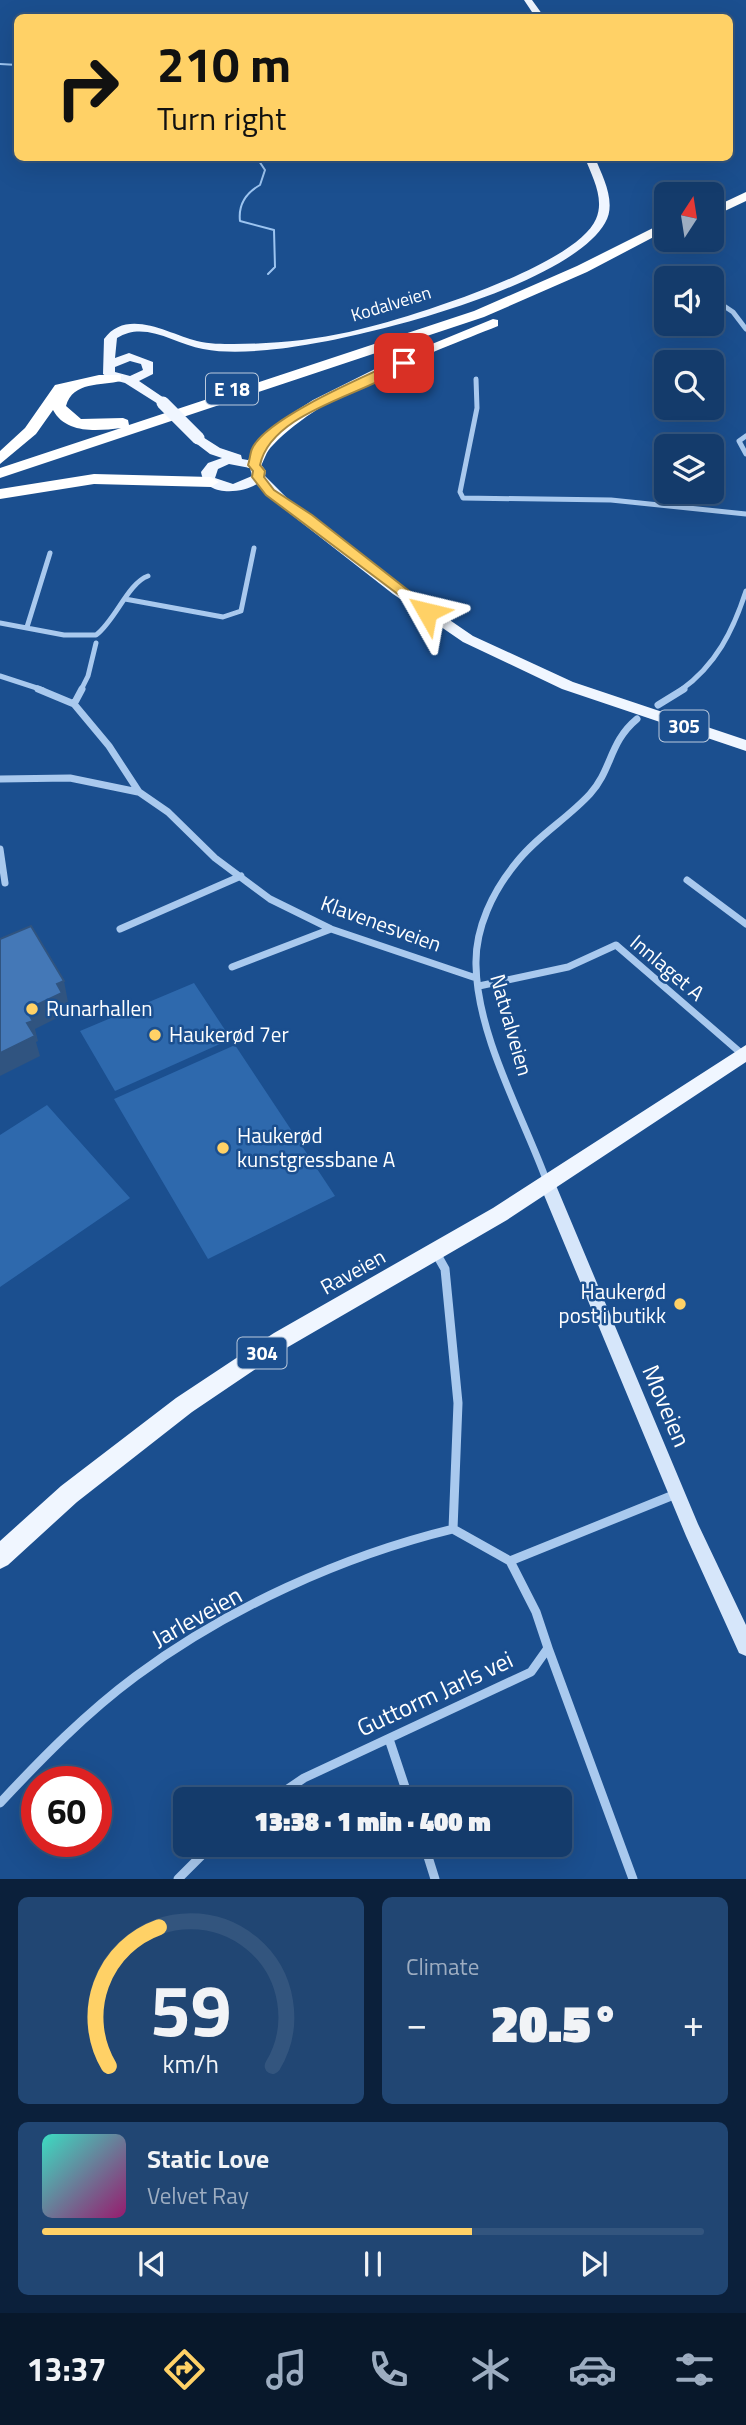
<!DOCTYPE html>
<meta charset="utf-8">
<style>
:root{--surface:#143b6b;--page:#214673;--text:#f1f3f6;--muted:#9dadc1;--line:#33557e;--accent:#ffd166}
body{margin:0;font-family:"Titillium Web",sans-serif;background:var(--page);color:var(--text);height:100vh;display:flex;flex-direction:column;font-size:26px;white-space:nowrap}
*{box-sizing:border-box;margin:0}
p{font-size:23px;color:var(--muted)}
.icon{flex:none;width:38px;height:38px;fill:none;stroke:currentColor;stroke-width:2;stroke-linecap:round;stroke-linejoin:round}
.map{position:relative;height:1879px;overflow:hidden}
.details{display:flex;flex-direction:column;gap:18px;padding:18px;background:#0b203b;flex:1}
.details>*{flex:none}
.guide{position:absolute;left:14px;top:14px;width:719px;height:147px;border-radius:10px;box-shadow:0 7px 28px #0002,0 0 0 2px var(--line);background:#ffd166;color:#111;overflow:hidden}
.needle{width:46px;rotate:12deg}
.buttons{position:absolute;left:654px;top:182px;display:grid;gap:14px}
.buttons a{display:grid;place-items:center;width:70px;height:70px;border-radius:10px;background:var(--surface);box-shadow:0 7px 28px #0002,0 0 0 2px var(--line);font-size:35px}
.speed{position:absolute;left:21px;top:1766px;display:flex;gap:14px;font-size:35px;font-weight:700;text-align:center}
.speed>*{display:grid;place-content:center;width:91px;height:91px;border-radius:50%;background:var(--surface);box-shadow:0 7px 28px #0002,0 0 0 2px var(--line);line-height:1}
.speed .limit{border:10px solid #d22;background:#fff;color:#111}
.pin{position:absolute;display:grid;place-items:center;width:60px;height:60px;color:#fff;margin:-30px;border-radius:14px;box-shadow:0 4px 10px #0006}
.me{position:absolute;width:77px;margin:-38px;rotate:307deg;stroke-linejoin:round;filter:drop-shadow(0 0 5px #0008)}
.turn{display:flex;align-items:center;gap:24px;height:147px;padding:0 28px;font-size:32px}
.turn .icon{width:91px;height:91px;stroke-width:2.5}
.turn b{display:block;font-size:49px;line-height:60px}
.big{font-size:52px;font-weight:800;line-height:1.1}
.details .card{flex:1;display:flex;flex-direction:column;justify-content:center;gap:10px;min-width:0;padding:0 24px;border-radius:10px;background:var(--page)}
.details .dial{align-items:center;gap:0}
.dial svg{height:182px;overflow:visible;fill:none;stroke:var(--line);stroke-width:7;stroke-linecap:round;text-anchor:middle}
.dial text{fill:var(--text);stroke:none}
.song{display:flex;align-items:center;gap:21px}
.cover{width:84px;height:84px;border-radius:10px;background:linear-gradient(135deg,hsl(170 70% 55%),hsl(320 70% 35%))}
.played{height:7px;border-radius:4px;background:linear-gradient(90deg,var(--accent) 65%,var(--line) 65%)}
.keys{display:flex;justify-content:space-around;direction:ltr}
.heat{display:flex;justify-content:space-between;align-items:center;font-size:38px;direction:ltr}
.details .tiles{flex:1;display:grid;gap:18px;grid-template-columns:1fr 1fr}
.card:last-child{grid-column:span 2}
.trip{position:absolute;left:173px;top:1787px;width:399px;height:70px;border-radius:10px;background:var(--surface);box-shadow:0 7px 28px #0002,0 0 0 2px var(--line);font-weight:800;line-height:70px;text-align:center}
.dock{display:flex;height:112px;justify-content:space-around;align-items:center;background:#08182b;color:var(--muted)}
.dock .icon{width:49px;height:49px}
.dock .selected{color:var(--accent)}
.dock b{font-size:32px;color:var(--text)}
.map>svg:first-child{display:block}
.green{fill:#2e69ad}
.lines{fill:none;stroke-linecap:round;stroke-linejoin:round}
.stream{stroke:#9cc4f0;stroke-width:2}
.street-far2{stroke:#a9c9ee;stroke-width:5}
.street-far1{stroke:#a9c9ee;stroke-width:7}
.street{stroke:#a9c9ee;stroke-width:9}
.secondary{fill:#d6e6fa;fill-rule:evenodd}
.primary{fill:#f0f6ff;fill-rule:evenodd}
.highway{fill:#fff;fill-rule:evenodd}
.primary-bridge{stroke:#f0f6ff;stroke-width:13}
.shaded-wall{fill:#305480}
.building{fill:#4478b7;stroke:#305480;stroke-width:2}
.route{fill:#ffd166;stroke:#a68842;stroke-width:2}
.poi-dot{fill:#ffd166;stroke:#1b4f8f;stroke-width:2.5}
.labels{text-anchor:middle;stroke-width:5;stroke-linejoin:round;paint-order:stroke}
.far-street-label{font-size:18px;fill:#fff;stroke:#1b4f8f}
.shield{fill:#1b4f8f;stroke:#bbcadd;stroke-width:2}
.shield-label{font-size:19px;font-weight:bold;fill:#fff}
.street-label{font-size:21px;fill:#fff;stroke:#1b4f8f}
.poi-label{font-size:21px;fill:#fff;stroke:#1b4f8f;text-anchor:start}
.near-street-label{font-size:24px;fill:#fff;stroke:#1b4f8f}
</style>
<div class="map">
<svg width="746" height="1879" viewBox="0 0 746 1879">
<rect width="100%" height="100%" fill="#1b4f8f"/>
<path class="green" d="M194,983L231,1039L115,1091L80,1031Z
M235,1045L335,1196L208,1259L114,1099Z
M47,1105L130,1198L0,1287V1135Z"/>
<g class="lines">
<path class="stream" d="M0,64L18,65
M257,158L265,170L260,185C246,193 238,204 240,221L274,230L275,267L268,274"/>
<path class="street-far2" d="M712,298L733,312L746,329
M476,379L477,408L460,492L463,498L611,500L746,514
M746,436L739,441L746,454
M125,599L223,617L241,611L254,548
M0,623L64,635H96C115,621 128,583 148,576
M27,627L50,553
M0,676L43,690
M81,690L88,676L96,643
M681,690C716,665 733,631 746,591"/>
<path class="street-far1" d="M38,689L74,704L109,746L139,792L168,812L215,858L270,899L331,929L476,978
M74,704L82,689
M658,705L684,689
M0,779L70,778L138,792
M0,849L5,883
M687,880L746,924
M120,929L241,876
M232,967L331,929
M479,986L568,967L616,945L742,1054
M547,1182C523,1116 477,1036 476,965C475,928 493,891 516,863C537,836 567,819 590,794C612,770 609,742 637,719"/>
<path class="street" d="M436,1253L445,1269L458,1403L453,1529
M548,1648L633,1879
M389,1739L409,1799
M273,1799L304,1778L531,1672L548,1648L536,1612L510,1561L676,1494
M0,1803C42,1758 86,1713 136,1676C228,1608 342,1556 453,1529L510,1561
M424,1844L435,1879
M178,1879L213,1844"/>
<path class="secondary" d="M547,1176L553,1178L555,1183L698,1524L746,1625V1656L739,1653L686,1536L539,1183L541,1178Z"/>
<path class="primary" d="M524,0H532L545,18H536Z
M585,158H595C603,177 617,203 605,223C567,289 341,345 267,350C246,352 224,353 203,349C175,344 145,320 117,338L115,358L129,353L153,362V374L139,381L167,400V406L163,407L125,383L110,379L103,374L104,339C127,307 169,334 197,341C209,344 222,344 234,344C273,344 312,340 349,332C400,321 576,267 596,219C605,199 592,176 585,158ZM130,361L141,364L143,370L130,376L115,372V367Z
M198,434L220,448L241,455L242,459L259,462L266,471L265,476L288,499L403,588L473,636L573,682L746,740V751L562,689L463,642L393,594L279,505L257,484C241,494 205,497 201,472L208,463L222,458L210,454L193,441V435ZM229,464L250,468L252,476L233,484L215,478L218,469Z
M746,1045V1062L507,1220L288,1347L192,1412L77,1502L8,1565L0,1569V1541L61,1486L176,1398L274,1333L493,1208Z"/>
<path class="highway" d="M746,192V201L712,217V208Z
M667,221V230L587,272L484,317L0,478V468L121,428C97,431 66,434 53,410L36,434L0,464V451L25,428L55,385L99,375H121V381C101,386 73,381 66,406L81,419L123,418L128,420L129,425L474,311L577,266Z
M493,319L498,320V326C429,354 325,391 273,445C266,451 264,461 260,468H248L246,465L257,442L280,421L313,400L393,360Z
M94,474L211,477L219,482L211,487L94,484L0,499V489Z"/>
<path class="primary-bridge" d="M163,403L198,438"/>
</g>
<path class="shaded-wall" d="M64,981L68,1002L65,1003L67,1013L35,1029L38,1041L36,1042L40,1056L0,1076V1053L27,1023L26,1010L57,984Z"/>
<path class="building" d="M31,926L64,981L57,984L62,993L26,1010L33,1021L27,1023L35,1036L0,1053V939Z"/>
<path class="route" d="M400,360L409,363C373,394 272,409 260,465L265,471L264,477L274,490L312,515L432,609L434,612L427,616L266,495L252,477L253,471L248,465C250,460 250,453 252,449C265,418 368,375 400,360Z"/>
<g class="poi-dot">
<circle cx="32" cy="1009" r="7"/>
<circle cx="155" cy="1035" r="7"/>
<circle cx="223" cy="1148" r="7"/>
<circle cx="680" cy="1304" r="7"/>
</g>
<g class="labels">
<g class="far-street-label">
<text transform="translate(391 304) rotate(-17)" y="6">Kodalveien</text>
</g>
<g class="shield">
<rect x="206" y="373.5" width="52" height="31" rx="5"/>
<rect x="659.5" y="710.5" width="49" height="31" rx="5"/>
<rect x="237.5" y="1337.5" width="49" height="31" rx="5"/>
</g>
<g class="shield-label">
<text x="232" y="396">E 18</text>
<text x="684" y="733">305</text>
<text x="262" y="1360">304</text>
</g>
<g class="street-label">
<text transform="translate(381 924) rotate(20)" y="7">Klavenesveien</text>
<text transform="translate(667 968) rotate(40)" y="7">Innlaget A</text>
<text transform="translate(511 1025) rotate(74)" y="7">Natvalveien</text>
<text transform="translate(353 1272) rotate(-29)" y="7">Raveien</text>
</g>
<g class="poi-label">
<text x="46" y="1016">Runarhallen</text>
<text x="169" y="1042">Haukerød 7er</text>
<text x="237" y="1143">Haukerød<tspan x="237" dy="24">kunstgressbane A</tspan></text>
<text x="666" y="1299" text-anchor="end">Haukerød<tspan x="666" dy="24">post i butikk</tspan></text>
</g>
<g class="near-street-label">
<text transform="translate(666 1406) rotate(67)" y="8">Moveien</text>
<text transform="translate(197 1617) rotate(-29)" y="8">Jarleveien</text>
<text transform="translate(435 1694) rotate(-25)" y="8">Guttorm Jarls vei</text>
</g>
</g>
</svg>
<div class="buttons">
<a><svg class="needle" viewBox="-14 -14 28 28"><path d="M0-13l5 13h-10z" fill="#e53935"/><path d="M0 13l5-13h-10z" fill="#9dadc1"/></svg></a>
<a><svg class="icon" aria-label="sound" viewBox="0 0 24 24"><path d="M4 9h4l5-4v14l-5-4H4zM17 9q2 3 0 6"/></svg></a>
<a><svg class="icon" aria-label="search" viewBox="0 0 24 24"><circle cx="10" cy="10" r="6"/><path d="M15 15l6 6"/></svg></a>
<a><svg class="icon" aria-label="layers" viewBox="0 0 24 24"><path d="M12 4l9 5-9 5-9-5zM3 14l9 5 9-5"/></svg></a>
</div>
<div class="speed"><div class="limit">60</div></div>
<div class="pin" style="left:404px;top:363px;background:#d93025"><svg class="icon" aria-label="arrive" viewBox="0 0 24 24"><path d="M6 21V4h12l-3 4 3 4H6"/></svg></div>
<svg class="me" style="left:427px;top:612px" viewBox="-20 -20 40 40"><path d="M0-17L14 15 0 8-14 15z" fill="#ffd166" stroke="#fff" stroke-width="4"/></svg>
<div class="trip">13:38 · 1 min · 400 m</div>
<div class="guide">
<div class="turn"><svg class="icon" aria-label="right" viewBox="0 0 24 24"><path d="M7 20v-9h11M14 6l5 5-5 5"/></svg><div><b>210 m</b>Turn right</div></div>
</div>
</div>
<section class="details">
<div class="tiles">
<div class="card dial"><svg viewBox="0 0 100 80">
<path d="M14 69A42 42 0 1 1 86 69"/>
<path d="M14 69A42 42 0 0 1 36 8" stroke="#ffd166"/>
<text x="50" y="56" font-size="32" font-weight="700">59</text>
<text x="50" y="72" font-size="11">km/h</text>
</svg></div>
<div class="card"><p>Climate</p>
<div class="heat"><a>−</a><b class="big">20.5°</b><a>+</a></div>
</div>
<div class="card">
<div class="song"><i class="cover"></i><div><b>Static Love</b><p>Velvet Ray</p></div></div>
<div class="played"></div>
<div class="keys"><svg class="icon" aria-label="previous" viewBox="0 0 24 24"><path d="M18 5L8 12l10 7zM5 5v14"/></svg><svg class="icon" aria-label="pause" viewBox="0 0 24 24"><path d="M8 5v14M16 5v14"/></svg><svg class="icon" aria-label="next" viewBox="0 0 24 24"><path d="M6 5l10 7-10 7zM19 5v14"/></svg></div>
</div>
</div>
</section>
<nav class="dock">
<b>13:37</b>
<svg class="icon selected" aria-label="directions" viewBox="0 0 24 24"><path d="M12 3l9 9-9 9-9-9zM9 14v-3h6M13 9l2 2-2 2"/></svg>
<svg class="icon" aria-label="music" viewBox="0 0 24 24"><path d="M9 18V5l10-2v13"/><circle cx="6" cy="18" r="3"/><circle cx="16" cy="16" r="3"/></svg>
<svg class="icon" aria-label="phone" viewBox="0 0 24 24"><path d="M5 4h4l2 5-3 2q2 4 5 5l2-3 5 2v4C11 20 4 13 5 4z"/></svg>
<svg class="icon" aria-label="climate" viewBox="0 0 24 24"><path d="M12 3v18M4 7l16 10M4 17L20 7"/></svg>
<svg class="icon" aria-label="car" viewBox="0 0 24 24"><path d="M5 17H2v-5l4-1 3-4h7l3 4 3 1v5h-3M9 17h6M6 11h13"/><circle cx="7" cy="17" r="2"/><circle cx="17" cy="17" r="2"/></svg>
<svg class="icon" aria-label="filters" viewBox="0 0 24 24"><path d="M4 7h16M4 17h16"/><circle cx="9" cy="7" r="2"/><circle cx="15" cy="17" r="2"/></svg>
</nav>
